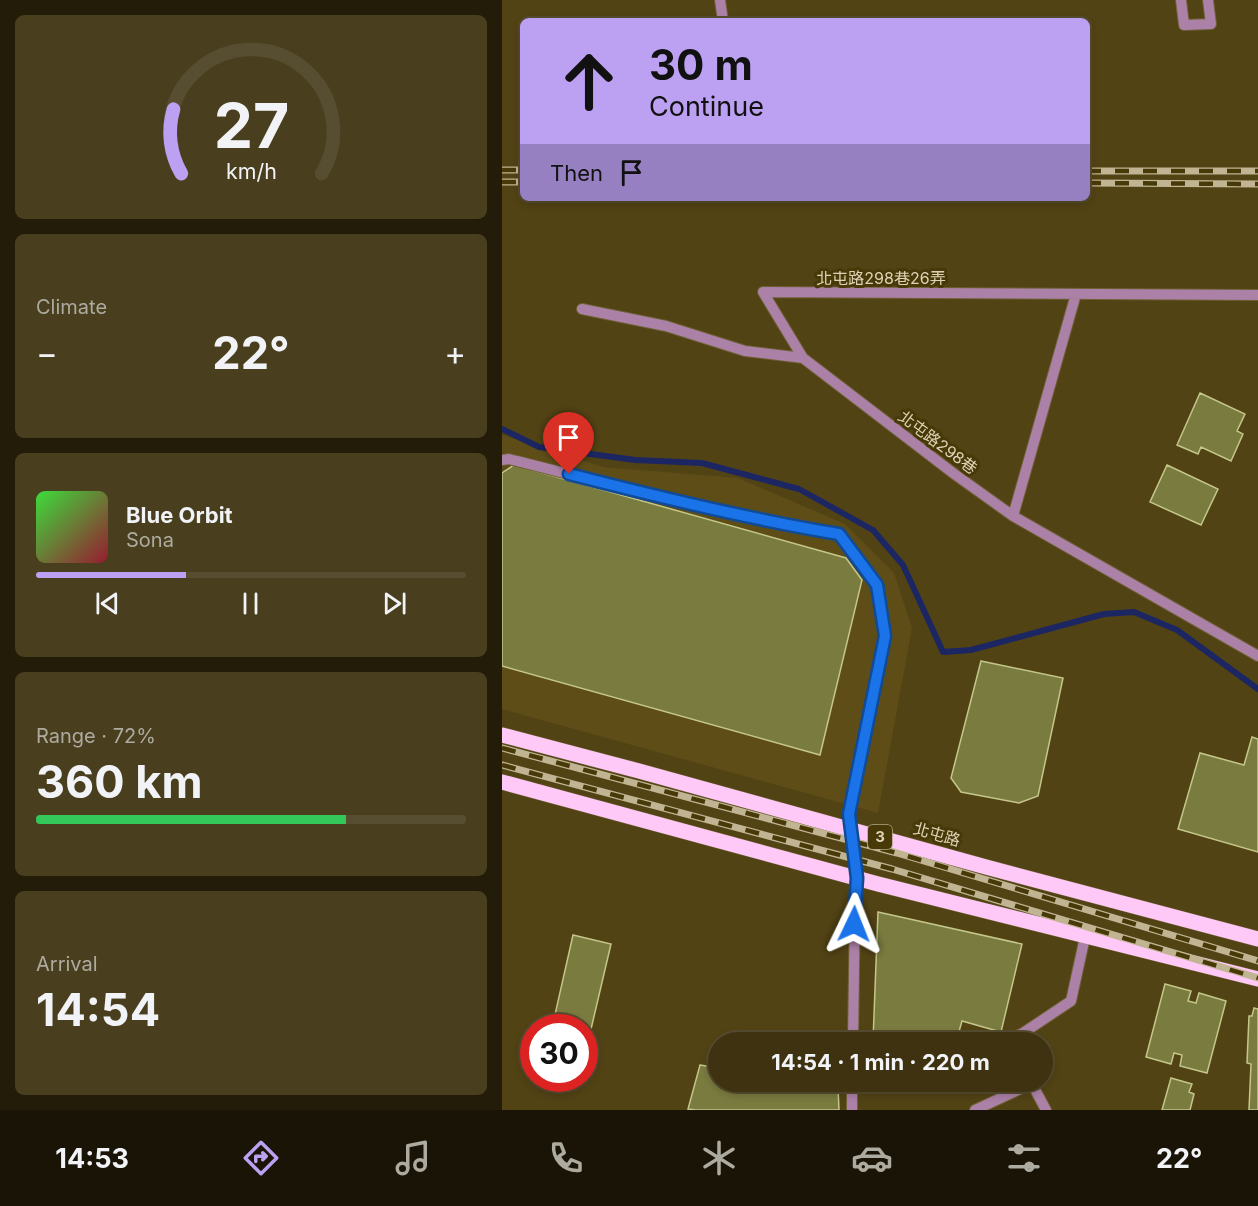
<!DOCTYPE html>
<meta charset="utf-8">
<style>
:root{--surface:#3e3210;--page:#493e1e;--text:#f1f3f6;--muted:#adaa9f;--line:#574d30;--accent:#bca0f2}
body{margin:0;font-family:Inter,"Noto Sans TC",sans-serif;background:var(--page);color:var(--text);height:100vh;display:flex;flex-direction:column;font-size:22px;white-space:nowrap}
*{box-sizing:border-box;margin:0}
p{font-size:20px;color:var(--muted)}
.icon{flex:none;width:33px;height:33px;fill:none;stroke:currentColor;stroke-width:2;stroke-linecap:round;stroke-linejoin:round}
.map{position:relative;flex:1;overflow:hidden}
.side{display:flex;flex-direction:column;gap:15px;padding:15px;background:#221c09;width:502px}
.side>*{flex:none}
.top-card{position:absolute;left:18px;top:18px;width:570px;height:183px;border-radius:9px;box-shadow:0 3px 9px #0003,0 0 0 2px var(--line);background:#bca0f2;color:#111;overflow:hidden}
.speed{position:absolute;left:18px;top:1014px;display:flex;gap:12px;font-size:30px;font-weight:700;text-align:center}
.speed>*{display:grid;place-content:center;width:78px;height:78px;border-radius:50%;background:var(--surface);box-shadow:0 3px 9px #0003,0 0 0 2px var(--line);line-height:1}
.speed .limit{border:9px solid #d22;background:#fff;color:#111}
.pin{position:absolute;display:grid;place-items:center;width:51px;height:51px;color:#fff;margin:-62px -26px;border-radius:50% 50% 50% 0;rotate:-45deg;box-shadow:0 0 6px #0007}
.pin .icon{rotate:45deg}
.me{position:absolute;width:66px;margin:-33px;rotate:2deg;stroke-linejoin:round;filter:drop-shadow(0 0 4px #0008)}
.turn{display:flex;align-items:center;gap:21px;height:126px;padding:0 30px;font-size:27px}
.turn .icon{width:78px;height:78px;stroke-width:2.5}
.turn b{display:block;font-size:42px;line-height:51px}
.then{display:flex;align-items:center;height:57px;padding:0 30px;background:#0003;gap:12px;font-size:22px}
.big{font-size:45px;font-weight:700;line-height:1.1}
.side .card{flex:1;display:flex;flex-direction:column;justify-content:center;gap:9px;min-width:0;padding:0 21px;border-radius:9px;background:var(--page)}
.side .dial{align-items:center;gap:0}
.dial svg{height:156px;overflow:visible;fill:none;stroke:var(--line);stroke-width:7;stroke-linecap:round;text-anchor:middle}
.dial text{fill:var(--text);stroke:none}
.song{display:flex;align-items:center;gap:18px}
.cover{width:72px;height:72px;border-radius:9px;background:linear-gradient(135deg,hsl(120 70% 55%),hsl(350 70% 35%))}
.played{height:6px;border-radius:3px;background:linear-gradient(90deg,var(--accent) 35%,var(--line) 35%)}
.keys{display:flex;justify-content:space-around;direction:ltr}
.heat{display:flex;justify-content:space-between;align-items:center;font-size:33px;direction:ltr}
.charge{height:9px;border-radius:4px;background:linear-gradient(90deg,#34c759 72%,var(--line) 0)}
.trip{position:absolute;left:206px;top:1032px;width:345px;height:60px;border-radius:30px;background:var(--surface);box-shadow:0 3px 9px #0003,0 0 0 2px var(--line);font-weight:700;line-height:60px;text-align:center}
.tab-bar{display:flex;height:96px;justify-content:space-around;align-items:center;background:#191406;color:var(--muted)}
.tab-bar .icon{width:42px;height:42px}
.tab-bar .on{color:var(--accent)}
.tab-bar b{font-size:27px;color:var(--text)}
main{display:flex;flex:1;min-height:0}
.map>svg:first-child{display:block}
.built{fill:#5e4d17}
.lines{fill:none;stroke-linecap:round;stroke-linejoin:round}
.stream{stroke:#1b2663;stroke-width:6}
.building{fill:#797b3f;stroke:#c4c789;stroke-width:1.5}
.minor-casing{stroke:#6e6035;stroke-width:12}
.major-casing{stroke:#6e6035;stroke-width:16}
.minor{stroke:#ac81a7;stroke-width:10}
.major{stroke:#fec9f7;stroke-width:15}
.rail-casing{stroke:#c0b493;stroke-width:7}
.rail{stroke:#483908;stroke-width:4.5;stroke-dasharray:14;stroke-linecap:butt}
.route-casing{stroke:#114b97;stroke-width:15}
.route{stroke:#1a73e8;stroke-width:10}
.labels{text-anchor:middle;stroke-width:6;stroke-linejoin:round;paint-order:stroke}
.shield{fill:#483908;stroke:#b1a582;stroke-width:1.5}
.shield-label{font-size:15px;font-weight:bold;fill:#ded3b6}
.street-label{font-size:16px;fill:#ded3b6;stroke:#483908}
</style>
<main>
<section class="side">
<div class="card dial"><svg viewBox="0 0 100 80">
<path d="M14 69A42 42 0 1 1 86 69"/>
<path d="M14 69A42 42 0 0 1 10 36" stroke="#bca0f2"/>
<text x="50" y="56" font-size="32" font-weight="700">27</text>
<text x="50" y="72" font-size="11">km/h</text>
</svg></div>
<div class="card"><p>Climate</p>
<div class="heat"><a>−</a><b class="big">22°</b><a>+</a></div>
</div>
<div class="card">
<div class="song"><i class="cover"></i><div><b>Blue Orbit</b><p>Sona</p></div></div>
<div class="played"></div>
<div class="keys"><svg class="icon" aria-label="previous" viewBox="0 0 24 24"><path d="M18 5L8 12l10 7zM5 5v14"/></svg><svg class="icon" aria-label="pause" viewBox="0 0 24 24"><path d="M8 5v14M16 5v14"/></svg><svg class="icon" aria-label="next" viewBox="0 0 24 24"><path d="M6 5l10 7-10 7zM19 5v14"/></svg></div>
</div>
<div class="card"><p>Range · 72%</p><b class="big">360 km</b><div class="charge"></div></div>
<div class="card"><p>Arrival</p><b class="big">14:54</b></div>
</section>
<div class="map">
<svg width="756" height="1110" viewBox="0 0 756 1110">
<rect width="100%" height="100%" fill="#524315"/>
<path class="built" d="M0,435L101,467L236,478L343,524L392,573L410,628L376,813L0,709Z"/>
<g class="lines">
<path class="stream" d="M0,429L37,447L133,460L200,463L297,489L371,530L401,565L441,652L469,650L602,614L632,612L675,630L756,689"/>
</g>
<path class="building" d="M698,393L743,414L735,431L741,434L729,461L699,447L696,454L675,445Z
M12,465L344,558L360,580L318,755L0,666V473Z
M665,465L716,489L699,525L648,502Z
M479,661L561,678L536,796L517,803L459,792L449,778Z
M750,737L756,739V852L676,829L698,753L742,765Z
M376,912L520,944L499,1032L460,1021L454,1042H377L371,1041Z
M71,935L109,944L86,1042L82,1041V1028H50Z
M663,984L689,991L686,1001L694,1003L697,993L724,1001L705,1073L678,1066L680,1055L672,1053L669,1064L644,1057Z
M752,1008L756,1009V1110H747L749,1064L745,1063L747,1016H750Z
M198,1065L216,1068V1082H302L336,1087L337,1110H194L186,1109Z
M669,1078L690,1084L687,1092L692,1094L688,1110H660Z"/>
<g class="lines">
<defs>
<path id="minor" d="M218,0L221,21
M679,0L682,25L709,24L706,0
M80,309L164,326L243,351L301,358L451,473L511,516L756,656
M301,358L261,292L756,295
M0,460L7,459C117,487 226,515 337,534L375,585L383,636L347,814L355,878L353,900L351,1042
M511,516L574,294
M500,1042L521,1033L569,1001L583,937
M529,1082L544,1110
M350,1110V1082
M473,1110L529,1084"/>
<path id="major" d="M0,735L137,771L484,867L756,939
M0,782L376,884L756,979"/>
</defs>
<use href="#minor" class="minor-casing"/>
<use href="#major" class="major-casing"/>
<use href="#minor" class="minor"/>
<use href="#major" class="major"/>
<defs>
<path id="rail" d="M0,170H21
M585,171H756
M0,182H21
M585,183L756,184
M0,748L395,853L756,961
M0,765L390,869L756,978"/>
</defs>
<use href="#rail" class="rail-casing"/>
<use href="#rail" class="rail"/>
</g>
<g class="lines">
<defs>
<path id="route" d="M67,474C156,497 246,519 337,534L375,585L383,636L347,814L355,878L352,924"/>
</defs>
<use href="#route" class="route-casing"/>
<use href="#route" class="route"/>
</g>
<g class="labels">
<rect class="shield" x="366" y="825" width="24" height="24" rx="4.5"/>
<g class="shield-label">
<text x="378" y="842">3</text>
</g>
<g class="street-label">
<text x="379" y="284">北屯路298巷26弄</text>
<text transform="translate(436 442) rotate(37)" y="6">北屯路298巷</text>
<text transform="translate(435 834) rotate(16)" y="6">北屯路</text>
</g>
</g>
</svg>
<div class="speed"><div class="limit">30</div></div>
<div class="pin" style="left:67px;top:474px;background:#d93025"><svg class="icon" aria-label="arrive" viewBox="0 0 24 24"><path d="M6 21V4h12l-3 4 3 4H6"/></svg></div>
<svg class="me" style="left:352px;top:924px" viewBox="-20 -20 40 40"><path d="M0-17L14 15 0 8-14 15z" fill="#1a73e8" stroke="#fff" stroke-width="4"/></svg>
<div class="trip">14:54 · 1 min · 220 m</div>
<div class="top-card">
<div class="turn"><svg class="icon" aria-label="ahead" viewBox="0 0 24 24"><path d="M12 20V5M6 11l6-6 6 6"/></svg><div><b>30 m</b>Continue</div></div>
<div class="then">Then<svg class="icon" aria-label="arrive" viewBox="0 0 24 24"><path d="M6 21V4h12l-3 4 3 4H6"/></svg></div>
</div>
</div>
</main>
<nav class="tab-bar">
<b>14:53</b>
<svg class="icon on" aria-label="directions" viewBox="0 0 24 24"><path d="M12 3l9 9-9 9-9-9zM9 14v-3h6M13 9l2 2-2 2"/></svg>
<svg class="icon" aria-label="music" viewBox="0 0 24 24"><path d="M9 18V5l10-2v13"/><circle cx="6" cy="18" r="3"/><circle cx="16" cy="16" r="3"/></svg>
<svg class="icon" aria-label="phone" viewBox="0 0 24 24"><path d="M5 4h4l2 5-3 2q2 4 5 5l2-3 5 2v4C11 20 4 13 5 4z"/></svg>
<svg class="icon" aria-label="climate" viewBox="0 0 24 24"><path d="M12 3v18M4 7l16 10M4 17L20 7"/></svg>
<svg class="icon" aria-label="car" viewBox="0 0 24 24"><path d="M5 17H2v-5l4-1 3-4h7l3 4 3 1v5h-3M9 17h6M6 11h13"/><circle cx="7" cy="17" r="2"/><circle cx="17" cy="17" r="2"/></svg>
<svg class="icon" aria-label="filters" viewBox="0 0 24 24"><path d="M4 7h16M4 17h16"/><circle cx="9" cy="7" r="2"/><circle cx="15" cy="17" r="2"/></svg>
<b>22°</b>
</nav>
